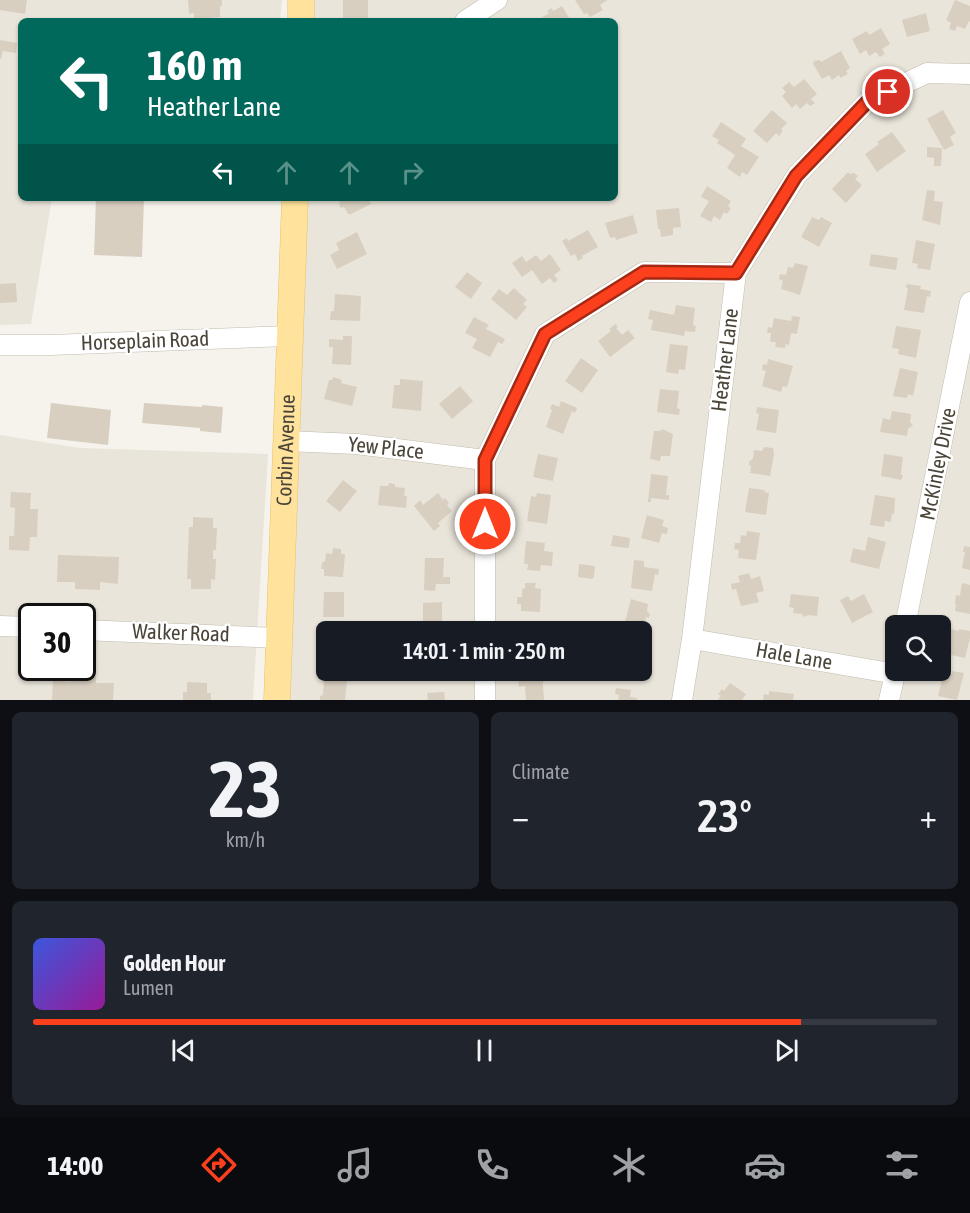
<!DOCTYPE html>
<meta charset="utf-8">
<style>
:root{--surface:#171b24;--page:#20242c;--text:#f1f3f6;--muted:#9ea1a6;--line:#363941;--accent:#fc3f1d}
body{margin:0;font-family:"Asap Condensed",sans-serif;background:var(--page);color:var(--text);height:100vh;display:flex;flex-direction:column;font-size:22px;white-space:nowrap}
*{box-sizing:border-box;margin:0}
p{font-size:20px;color:var(--muted)}
.icon{flex:none;width:33px;height:33px;fill:none;stroke:currentColor;stroke-width:2;stroke-linecap:round;stroke-linejoin:round}
.map{position:relative;height:700px;overflow:hidden}
.panel{display:flex;flex-direction:column;gap:12px;padding:12px;background:#0d0f14;flex:1}
.panel>*{flex:none}
.guide{position:absolute;left:18px;top:18px;width:600px;height:183px;border-radius:9px;box-shadow:0 2px 4px #0004;background:#00695c;color:#fff;overflow:hidden}
.fabs{position:absolute;left:885px;top:615px;display:grid;gap:12px}
.fabs a{display:grid;place-items:center;width:66px;height:66px;border-radius:9px;background:var(--surface);box-shadow:0 2px 4px #0004;font-size:30px}
.speed{position:absolute;left:18px;top:603px;display:flex;gap:12px;font-size:30px;font-weight:700;text-align:center}
.speed>*{display:grid;place-content:center;width:78px;height:78px;border-radius:50%;background:var(--surface);box-shadow:0 2px 4px #0004;line-height:1}
.speed .limit{border:3px solid #111;border-radius:9px;background:#fff;color:#111}
.pin{position:absolute;display:grid;place-items:center;width:51px;height:51px;color:#fff;margin:-26px;border:3px solid #fff;border-radius:50%;box-shadow:0 2px 6px #0007}
.me{position:absolute;width:66px;margin:-33px;rotate:0deg;stroke-linejoin:round;filter:drop-shadow(0 0 4px #0008)}
.turn{display:flex;align-items:center;gap:21px;height:126px;padding:0 30px;font-size:27px}
.turn .icon{width:78px;height:78px;stroke-width:2.5}
.turn b{display:block;font-size:42px;line-height:51px}
.lanes{display:flex;align-items:center;height:57px;padding:0 30px;background:#0003;justify-content:center;gap:30px;direction:ltr}
.lanes .off{opacity:.35}
.big{font-size:45px;font-weight:600;line-height:1.1}
.panel .widget{flex:1;display:flex;flex-direction:column;justify-content:center;gap:9px;min-width:0;padding:0 21px;border-radius:9px;background:var(--page)}
.panel .dial{align-items:center;gap:0}
.dial b{font-size:78px;line-height:1}
.song{display:flex;align-items:center;gap:18px}
.cover{width:72px;height:72px;border-radius:9px;background:linear-gradient(135deg,hsl(230 70% 55%),hsl(300 70% 35%))}
.played{height:6px;border-radius:3px;background:linear-gradient(90deg,var(--accent) 85%,var(--line) 85%)}
.keys{display:flex;justify-content:space-around;direction:ltr}
.heat{display:flex;justify-content:space-between;align-items:center;font-size:33px;direction:ltr}
.panel .tiles{flex:1;display:grid;gap:12px;grid-template-columns:1fr 1fr}
.widget:last-child{grid-column:span 2}
.trip{position:absolute;left:316px;top:621px;width:336px;height:60px;border-radius:9px;background:var(--surface);box-shadow:0 2px 4px #0004;font-weight:600;line-height:60px;text-align:center}
.menu{display:flex;height:96px;justify-content:space-around;align-items:center;background:#090b0e;color:var(--muted)}
.menu .icon{width:42px;height:42px}
.menu .current{color:var(--accent)}
.menu b{font-size:27px;color:var(--text)}
.map>svg:first-child{display:block}
.residential{fill:#eae5da;fill-rule:evenodd}
.building{fill:#d8cfc1}
.lines{fill:none;stroke-linecap:round;stroke-linejoin:round}
.minor-casing{stroke:#c2bbae;stroke-width:21}
.major-casing{stroke:#e6c16a;stroke-width:27}
.minor{stroke:#fff;stroke-width:20}
.major{stroke:#ffe39c;stroke-width:26}
.route-casing{stroke:#a42913;stroke-width:15}
.route{stroke:#fc3f1d;stroke-width:10}
.labels{text-anchor:middle;stroke-width:4.5;stroke-linejoin:round;paint-order:stroke}
.street-label{font-size:21px;fill:#4b4439;stroke:#fff}
</style>
<div class="map">
<svg width="970" height="700" viewBox="0 0 970 700">
<rect width="100%" height="100%" fill="#f6f3ec"/>
<path class="residential" d="M0,0H282L280,21H21V198H52L31,324L0,325Z
M314,0H970V700H276L307,198H615V21H314ZM896,626H940V670H896ZM327,632H642V670H327Z
M0,435L80,448L268,454L253,700H0ZM32,616H82V668H32Z"/>
<path class="building" d="M0,0H27L25,14L0,10Z
M188,0H222V6H220V17L194,19V13L189,14Z
M343,0H368V20H343Z
M575,0H608L600,5L603,10L590,17L587,13L584,14Z
M955,0L970,6V22L969,21L965,29L957,26L955,31L949,29L951,23L946,20Z
M562,6L571,21H542L541,18L549,13L547,11L552,8L553,11Z
M926,13L930,31L907,37L902,20Z
M881,28L890,44L882,49L885,54L880,57L876,52L869,56L866,50L860,54L852,39L867,31L869,35Z
M0,40L17,43L16,53L3,51L1,59L0,58Z
M841,51L850,68L846,71L848,74L840,78L839,75L832,80L829,75L822,79L813,64L814,61L820,60L821,62Z
M804,79L817,94L811,99L815,103L810,106L807,103L800,109L796,104L792,108L782,96L786,92L782,88L789,82L794,87Z
M772,110L787,123L781,129L783,131L779,136L776,133L767,143L753,131Z
M943,110L956,133L950,137L954,145L944,150L927,119Z
M721,122L745,138L746,139L741,146L759,157L747,175L742,172L740,177L727,168L735,155L717,143L719,140L712,136Z
M892,132L906,151L877,172L865,154L879,144L877,142Z
M927,147L942,148L941,166H934V158L927,157Z
M848,172L850,174L854,173L858,176L855,179L862,185L846,203L832,189Z
M707,186L731,201L728,206L731,208L727,214L724,212L720,220L714,216L711,222L700,216L709,201L701,197Z
M927,190L935,191L934,201L943,202L940,225L922,220Z
M96,198H144L142,257L94,255Z
M339,198H368L371,204L351,214H348L344,207L340,208Z
M679,208L681,227L673,228V235L661,237L660,229H658L656,210Z
M633,215L638,233L616,240L615,237L610,238L605,223Z
M812,217L819,220L821,217L832,223L819,247L801,237Z
M588,230L598,247L582,256L583,258L578,261L575,254L571,256L562,241L567,238L568,241Z
M357,232L367,254L337,269L330,255L339,250L336,243Z
M916,240L935,244L930,270L917,268L918,264L912,263Z
M550,254L561,270L554,275L558,280L554,283L550,278L542,284L532,270L522,277L512,263L522,256L526,262L536,255L541,261Z
M871,254L898,258L896,270L869,266Z
M795,263L808,266L800,295L781,289L783,281L779,279L780,274L786,275L788,267L793,268Z
M467,272L482,283L471,299L455,287Z
M16,283L17,302L0,303V284Z
M907,284L921,286L920,289L931,291L930,297L927,296L924,313L904,310L908,288H906Z
M514,288L527,300L523,304L527,307L516,320L491,299L499,289L507,295Z
M335,294L361,296L360,321L330,320L331,311H334Z
M676,305L695,308L693,325L696,326L695,332L685,331L684,336L651,330L653,320L648,319L650,310L674,315Z
M792,316L800,317L797,334L791,333L789,345L786,344L785,348L775,347L776,342H770L771,333H767L768,327L772,328L774,318L791,321Z
M474,317L489,325L486,329L505,339L502,344L498,342L490,357L472,348L477,339L465,333Z
M616,324L618,327L616,328L622,335L628,330L635,338L610,357L598,341L611,331L609,329Z
M896,326L921,330L916,358L898,354L899,349L892,348Z
M343,336H352L351,365L332,364L333,347H329V339L343,340Z
M670,344L688,346L685,370L679,369L678,374L666,372Z
M581,358L598,370L582,393L565,381Z
M768,359L793,366L787,387L783,386L781,392L762,386L766,371L762,370L763,364L767,365Z
M900,368L918,372L913,396L908,394L907,398L893,396Z
M333,377L342,380L341,383L357,387L352,406L324,399L329,380H332Z
M400,379L423,381L421,411L392,408L394,385H400Z
M460,386L473,401L452,419L439,404Z
M660,389L679,391L677,408L680,409L679,415L657,412Z
M561,401L577,408L575,413L572,411L563,434L546,427L552,410L550,409L552,404L559,407Z
M51,403L111,410L108,445L47,438Z
M144,403L202,407V405L223,407L221,433L200,431V428L142,423Z
M757,407L779,410L776,433L756,430L759,414L756,413Z
M892,411L911,414L910,422L913,425L908,429L907,436L880,432L883,418L890,420Z
M662,429L673,434L670,456H661L660,461L650,459L654,431H660Z
M764,447L773,448L774,454L770,476L750,473L751,466L749,465V462L753,458L754,450L762,451Z
M538,454L558,458L553,481L533,477Z
M884,454L903,457L901,474L903,476L901,480L881,476Z
M651,474L668,476L666,495H669V500L651,498V502H648Z
M343,480L357,491L340,512L326,501Z
M389,483L395,484V487L405,488L404,496H407L406,508L378,505L380,486H388Z
M749,488L765,490L764,492L769,493L766,515L745,512Z
M11,492L31,493L30,509H38L37,537H30L29,551L9,550V536H14L15,508L10,507Z
M438,493L443,500L445,498L449,503L447,505L452,511L438,523L440,526L434,531L414,506L420,500L423,505Z
M537,493L551,495L547,524L527,521L531,496L536,497Z
M875,495L895,498L894,514H892L891,522L885,521L884,527L870,525Z
M647,515L664,520L662,526L668,528L667,534L662,533L659,543L641,538Z
M193,517L213,518V528H217L216,550H213V559H216L215,580L211,579V589H191V579H187L189,527H193Z
M747,531L760,533L756,560L738,558L739,550L734,549L735,543H740L741,535L746,536Z
M613,535L630,538L629,547L627,548L611,546Z
M868,537L886,542L879,569L850,562L853,548L865,551Z
M526,541L545,543L544,551L553,552L552,566L541,565L540,571L527,570L528,564H524Z
M964,546L970,547V570L962,568L965,552H963Z
M333,548L341,549V554H345L343,577L324,576V569H321L322,563L325,561L326,553L332,554Z
M58,555L119,557L118,584L100,582V590L75,589V582H57Z
M425,558H444L443,577H450V584H436L435,591L424,590Z
M634,560L644,561V567L659,569L658,575L655,574L652,591L631,588Z
M579,564L595,566L594,577L592,579L578,577Z
M749,573L751,579L760,576L764,591L756,593L759,602L741,606L736,589L732,590L731,584L740,582L738,576Z
M525,583H536L535,588L541,589L540,612L521,611V604H517V597H522V589L525,588Z
M962,583L970,585V614L955,611L956,604H955L956,595L960,596Z
M324,592H344V617H323Z
M791,594L819,597L817,616L808,615L804,617L802,614L793,613L794,608L789,607Z
M864,594L873,612L852,623L840,600L848,596L851,601Z
M631,599L648,604L647,611L650,614L649,618L646,617L644,627L625,622Z
M442,602V623L440,625H423V603Z
M951,629L959,631V629L970,631V638L965,658L947,654L951,637L949,636Z
M325,641H327V663H324V653H321V646H325Z
M542,671L544,700H526L525,686L519,687L518,679L530,678L529,672Z
M952,671L964,673L957,700L938,696L944,672L952,674Z
M71,675L96,676V683H114L113,700H52L53,680L71,682Z
M324,678L347,680L345,700H320V696L323,695Z
M187,682L207,683V693H211V700H183V692H187Z
M730,683L746,694L742,700H718L721,696L718,694L722,689L724,691Z
M616,688L631,690L630,697L637,698V700H618L619,695L615,694Z
M769,691L794,694L793,700H763L764,694L769,695Z
M444,692L445,700H428L427,693Z"/>
<g class="lines">
<defs>
<path id="minor" d="M465,21L497,0
M0,345H51L290,336
M286,441L357,444L485,460
M0,626L32,627
M905,626L970,302
M82,630L279,638
M485,632V460L545,334L644,272L736,273
M692,639L896,674
M485,670V700
M682,700L692,639L736,273L797,175L868,101L927,73L970,74
M889,700L896,670"/>
<g id="major">
<path d="M301,21V0"/>
<path id="s1" d="M277,700L295,198"/>
</g>
</defs>
<use href="#minor" class="minor-casing"/>
<use href="#major" class="major-casing"/>
<use href="#minor" class="minor"/>
<use href="#major" class="major"/>
</g>
<g class="lines">
<defs>
<path id="route" d="M485,524V460L545,334L644,272L736,273L796,176L868,101L888,92"/>
</defs>
<use href="#route" class="route-casing"/>
<use href="#route" class="route"/>
</g>
<g class="labels">
<g class="street-label">
<text transform="translate(145 341) rotate(-2)" y="7">Horseplain Road</text>
<text transform="translate(725 360) rotate(-83)" y="7">Heather Lane</text>
<text transform="translate(386 448) rotate(6)" y="7">Yew Place</text>
<text dy="7" stroke="none"><textPath href="#s1" startOffset="250">Corbin Avenue</textPath></text>
<text transform="translate(938 464) rotate(-79)" y="7">McKinley Drive</text>
<text transform="translate(181 633) rotate(2)" y="7">Walker Road</text>
<text transform="translate(794 656) rotate(10)" y="7">Hale Lane</text>
</g>
</g>
</svg>
<div class="fabs">
<a><svg class="icon" aria-label="search" viewBox="0 0 24 24"><circle cx="10" cy="10" r="6"/><path d="M15 15l6 6"/></svg></a>
</div>
<div class="speed"><div class="limit">30</div></div>
<div class="pin" style="left:888px;top:92px;background:#d93025"><svg class="icon" aria-label="arrive" viewBox="0 0 24 24"><path d="M6 21V4h12l-3 4 3 4H6"/></svg></div>
<svg class="me" style="left:485px;top:524px" viewBox="-20 -20 40 40"><circle r="17" fill="#fc3f1d" stroke="#fff" stroke-width="3"/><path d="M0-11L8 9 0 5-8 9z" fill="#fff"/></svg>
<div class="trip">14:01 · 1 min · 250 m</div>
<div class="guide">
<div class="turn"><svg class="icon" aria-label="left" viewBox="0 0 24 24"><path d="M17 20v-9H6M10 6l-5 5 5 5"/></svg><div><b>160 m</b>Heather Lane</div></div>
<div class="lanes"><svg class="icon" aria-label="left" viewBox="0 0 24 24"><path d="M17 20v-9H6M10 6l-5 5 5 5"/></svg><svg class="icon off" aria-label="ahead" viewBox="0 0 24 24"><path d="M12 20V5M6 11l6-6 6 6"/></svg><svg class="icon off" aria-label="ahead" viewBox="0 0 24 24"><path d="M12 20V5M6 11l6-6 6 6"/></svg><svg class="icon off" aria-label="right" viewBox="0 0 24 24"><path d="M7 20v-9h11M14 6l5 5-5 5"/></svg></div>
</div>
</div>
<section class="panel">
<div class="tiles">
<div class="widget dial"><b>23</b><p>km/h</p></div>
<div class="widget"><p>Climate</p>
<div class="heat"><a>−</a><b class="big">23°</b><a>+</a></div>
</div>
<div class="widget">
<div class="song"><i class="cover"></i><div><b>Golden Hour</b><p>Lumen</p></div></div>
<div class="played"></div>
<div class="keys"><svg class="icon" aria-label="previous" viewBox="0 0 24 24"><path d="M18 5L8 12l10 7zM5 5v14"/></svg><svg class="icon" aria-label="pause" viewBox="0 0 24 24"><path d="M8 5v14M16 5v14"/></svg><svg class="icon" aria-label="next" viewBox="0 0 24 24"><path d="M6 5l10 7-10 7zM19 5v14"/></svg></div>
</div>
</div>
</section>
<nav class="menu">
<b>14:00</b>
<svg class="icon current" aria-label="directions" viewBox="0 0 24 24"><path d="M12 3l9 9-9 9-9-9zM9 14v-3h6M13 9l2 2-2 2"/></svg>
<svg class="icon" aria-label="music" viewBox="0 0 24 24"><path d="M9 18V5l10-2v13"/><circle cx="6" cy="18" r="3"/><circle cx="16" cy="16" r="3"/></svg>
<svg class="icon" aria-label="phone" viewBox="0 0 24 24"><path d="M5 4h4l2 5-3 2q2 4 5 5l2-3 5 2v4C11 20 4 13 5 4z"/></svg>
<svg class="icon" aria-label="climate" viewBox="0 0 24 24"><path d="M12 3v18M4 7l16 10M4 17L20 7"/></svg>
<svg class="icon" aria-label="car" viewBox="0 0 24 24"><path d="M5 17H2v-5l4-1 3-4h7l3 4 3 1v5h-3M9 17h6M6 11h13"/><circle cx="7" cy="17" r="2"/><circle cx="17" cy="17" r="2"/></svg>
<svg class="icon" aria-label="filters" viewBox="0 0 24 24"><path d="M4 7h16M4 17h16"/><circle cx="9" cy="7" r="2"/><circle cx="15" cy="17" r="2"/></svg>
</nav>
